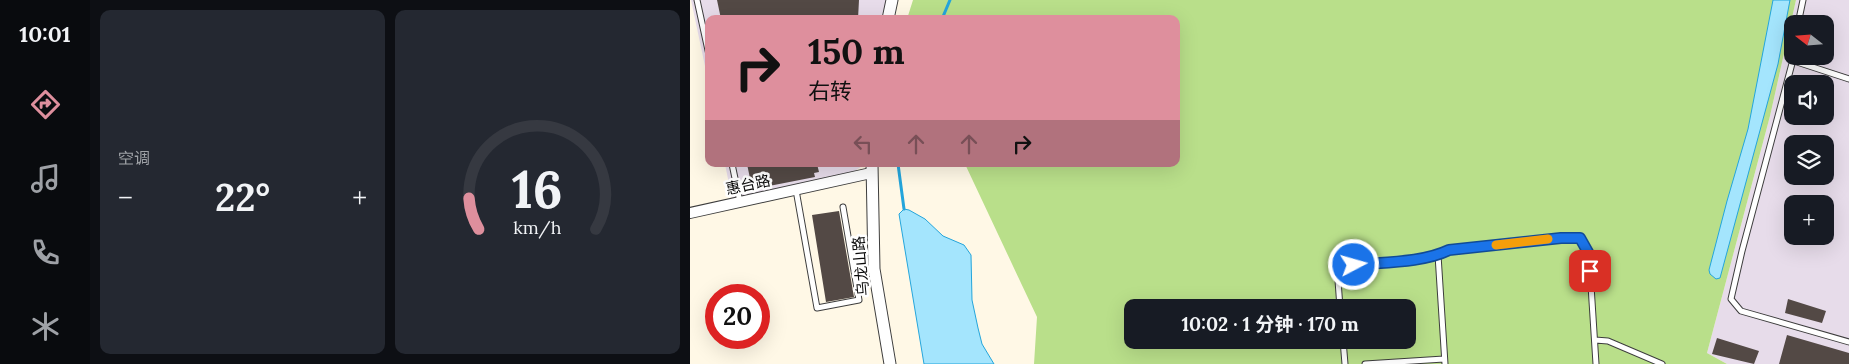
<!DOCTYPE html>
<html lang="zh">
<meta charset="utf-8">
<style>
:root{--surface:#171b24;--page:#242831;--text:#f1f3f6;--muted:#9ea1a6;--line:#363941;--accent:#de8f9d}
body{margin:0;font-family:Lora,"Noto Sans SC",serif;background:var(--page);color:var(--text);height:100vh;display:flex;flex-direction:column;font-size:19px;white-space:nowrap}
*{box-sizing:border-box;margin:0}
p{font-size:16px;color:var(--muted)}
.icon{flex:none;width:28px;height:28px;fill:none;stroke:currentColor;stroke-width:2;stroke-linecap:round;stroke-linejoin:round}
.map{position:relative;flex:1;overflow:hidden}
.side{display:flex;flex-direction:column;gap:10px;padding:10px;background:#0d0f14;width:600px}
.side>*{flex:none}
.banner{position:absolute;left:15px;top:15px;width:475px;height:152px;border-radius:10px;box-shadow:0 5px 20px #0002;background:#de8f9d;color:#111;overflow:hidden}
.needle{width:32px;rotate:287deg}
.buttons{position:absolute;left:1094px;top:15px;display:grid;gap:10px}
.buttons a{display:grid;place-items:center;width:50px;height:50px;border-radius:10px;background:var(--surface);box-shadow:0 5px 20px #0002;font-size:25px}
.speed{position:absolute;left:15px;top:284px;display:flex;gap:10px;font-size:25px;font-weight:700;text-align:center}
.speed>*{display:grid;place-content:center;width:65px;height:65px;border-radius:50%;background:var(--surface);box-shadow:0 5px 20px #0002;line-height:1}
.speed .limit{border:8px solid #d22;background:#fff;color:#111}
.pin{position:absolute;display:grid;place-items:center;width:42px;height:42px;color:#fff;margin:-21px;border-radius:10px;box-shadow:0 2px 8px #0006}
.me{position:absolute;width:55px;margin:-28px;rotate:84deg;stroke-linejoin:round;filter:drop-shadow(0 0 4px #0008)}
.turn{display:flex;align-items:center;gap:18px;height:105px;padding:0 20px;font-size:22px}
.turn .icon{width:65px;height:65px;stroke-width:2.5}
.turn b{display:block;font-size:35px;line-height:42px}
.lanes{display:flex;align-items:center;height:48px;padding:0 20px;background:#0003;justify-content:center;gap:25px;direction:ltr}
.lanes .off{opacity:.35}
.big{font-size:38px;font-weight:700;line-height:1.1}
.side .card{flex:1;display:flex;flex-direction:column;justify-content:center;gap:8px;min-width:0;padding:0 18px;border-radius:10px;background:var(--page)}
.side .dial{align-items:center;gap:0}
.dial svg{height:130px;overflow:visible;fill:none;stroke:var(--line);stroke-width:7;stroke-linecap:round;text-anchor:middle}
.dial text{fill:var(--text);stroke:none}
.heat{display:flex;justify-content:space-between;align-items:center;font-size:28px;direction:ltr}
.side .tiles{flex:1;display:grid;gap:10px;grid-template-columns:repeat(2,1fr)}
.trip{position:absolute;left:434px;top:299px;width:292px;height:50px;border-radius:10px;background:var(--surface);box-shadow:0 5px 20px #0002;font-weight:700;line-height:50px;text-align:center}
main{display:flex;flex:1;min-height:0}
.menu{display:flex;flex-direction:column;width:90px;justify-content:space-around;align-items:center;background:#090b0e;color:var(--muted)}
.menu .icon{width:35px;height:35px}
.menu .active{color:var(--accent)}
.menu b{font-size:22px;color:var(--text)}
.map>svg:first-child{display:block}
.industrial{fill:#e7dcea;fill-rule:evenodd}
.forest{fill:#b9df8a;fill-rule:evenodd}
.water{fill:#a4e5fd;stroke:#24a5db}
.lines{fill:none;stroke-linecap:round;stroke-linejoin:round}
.stream{stroke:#24a5db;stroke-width:3}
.building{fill:#534945}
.service-casing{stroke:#3d3d3d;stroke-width:7}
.minor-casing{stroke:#3d3d3d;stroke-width:12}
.tertiary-casing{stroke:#3d3d3d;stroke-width:13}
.service{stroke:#fff;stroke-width:5}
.minor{stroke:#fff;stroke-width:10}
.tertiary{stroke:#fff;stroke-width:11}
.route-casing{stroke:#114b97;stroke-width:12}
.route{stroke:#1a73e8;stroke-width:9}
.slow{stroke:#f59e0b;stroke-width:9}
.labels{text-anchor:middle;stroke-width:5;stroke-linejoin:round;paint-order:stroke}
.street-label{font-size:15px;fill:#0a0a0a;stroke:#fff}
</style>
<main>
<nav class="menu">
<b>10:01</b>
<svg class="icon active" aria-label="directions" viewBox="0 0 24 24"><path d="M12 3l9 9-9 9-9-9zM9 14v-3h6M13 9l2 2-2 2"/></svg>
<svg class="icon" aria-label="music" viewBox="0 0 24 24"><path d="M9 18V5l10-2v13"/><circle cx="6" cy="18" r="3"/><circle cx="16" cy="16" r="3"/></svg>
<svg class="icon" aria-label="phone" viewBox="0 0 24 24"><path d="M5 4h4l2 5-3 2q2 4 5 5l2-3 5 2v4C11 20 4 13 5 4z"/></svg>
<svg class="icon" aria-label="climate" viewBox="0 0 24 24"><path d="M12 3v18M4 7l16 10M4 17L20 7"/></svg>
</nav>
<section class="side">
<div class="tiles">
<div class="card"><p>空调</p>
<div class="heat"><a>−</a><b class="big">22°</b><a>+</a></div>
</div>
<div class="card dial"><svg viewBox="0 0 100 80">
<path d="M14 69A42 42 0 1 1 86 69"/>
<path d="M14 69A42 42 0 0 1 8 50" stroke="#de8f9d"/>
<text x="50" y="56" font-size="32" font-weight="700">16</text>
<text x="50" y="72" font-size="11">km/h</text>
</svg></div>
</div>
</section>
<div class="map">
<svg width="1159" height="364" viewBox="0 0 1159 364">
<rect width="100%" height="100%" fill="#fff8e6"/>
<path class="industrial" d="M1,0H197L191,19H19V85Z
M1106,0H1159V364H1037L1017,353L1080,116ZM1102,24H1135V56H1102ZM1102,84H1135V116H1102ZM1102,144H1135V176H1102ZM1102,204H1135V236H1102Z
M35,164H175L162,173L42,199Z"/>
<path class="forest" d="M223,0H1106L1080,116L1017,353L1037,364H344L347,317L275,164H486V19H217ZM442,308H718V340H442Z"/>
<path class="water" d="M1083,0H1100L1088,64L1030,278L1026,279L1020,274L1019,270L1037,201L1058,129Z
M214,209L219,210L235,219L253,236L274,245L281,255L282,300L288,328L292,344L304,364H234L209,214Z"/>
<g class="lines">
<path class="stream" d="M252,19L260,0
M208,164L214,209"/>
</g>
<path class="building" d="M27,0H169L168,19H31Z
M57,164H127L129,172L124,173L125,177L79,186L78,184L62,188Z
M149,211L164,297L136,302L122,215Z
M1098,299L1136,311L1132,323L1095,313Z
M1097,335L1159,353V364H1089Z
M1027,338L1069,351L1064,364L1022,354Z"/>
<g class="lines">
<defs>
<path id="service" d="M7,0L19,55
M1108,24L1113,0
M1104,56L1052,251L1041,299L1051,311L1159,342
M1104,61L1159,79
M42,164L50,202
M106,190L127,308L169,300L153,207
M748,255L755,364
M650,308L647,266C678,263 732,263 759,250L871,238H890L899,254L906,364
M653,340L655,364
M905,340L918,341L972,364
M675,364L754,359"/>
<path id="minor" d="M0,213L181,173"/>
<path id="tertiary" d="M198,19L202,0
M182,164L184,269L200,364"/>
</defs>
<use href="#service" class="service-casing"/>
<use href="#minor" class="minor-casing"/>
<use href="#tertiary" class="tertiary-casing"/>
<use href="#service" class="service"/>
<use href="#minor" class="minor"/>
<use href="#tertiary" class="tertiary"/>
</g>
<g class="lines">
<defs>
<path id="route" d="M664,265C693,262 732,263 759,250L871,238H890L899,254L900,271"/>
</defs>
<use href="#route" class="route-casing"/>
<use href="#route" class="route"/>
<path class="slow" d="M806,245L858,239"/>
</g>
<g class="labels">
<g class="street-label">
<text transform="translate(58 185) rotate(-12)" y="5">惠台路</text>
<text transform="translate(171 266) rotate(-95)" y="5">乌龙山路</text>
</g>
</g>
</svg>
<div class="buttons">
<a><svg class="needle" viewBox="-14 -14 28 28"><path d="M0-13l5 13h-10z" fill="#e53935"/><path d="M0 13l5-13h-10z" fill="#9ea1a6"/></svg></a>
<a><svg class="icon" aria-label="sound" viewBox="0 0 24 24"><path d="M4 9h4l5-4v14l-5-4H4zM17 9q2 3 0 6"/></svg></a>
<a><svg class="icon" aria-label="layers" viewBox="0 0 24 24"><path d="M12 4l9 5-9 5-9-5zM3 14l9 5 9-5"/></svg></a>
<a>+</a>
</div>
<div class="speed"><div class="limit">20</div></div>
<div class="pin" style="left:900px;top:271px;background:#d93025"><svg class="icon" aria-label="arrive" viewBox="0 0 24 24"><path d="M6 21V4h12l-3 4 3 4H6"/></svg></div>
<svg class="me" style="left:664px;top:265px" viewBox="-20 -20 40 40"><circle r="17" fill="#1a73e8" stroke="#fff" stroke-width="3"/><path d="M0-11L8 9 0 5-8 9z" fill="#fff"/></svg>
<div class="trip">10:02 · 1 分钟 · 170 m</div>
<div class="banner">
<div class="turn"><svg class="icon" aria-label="right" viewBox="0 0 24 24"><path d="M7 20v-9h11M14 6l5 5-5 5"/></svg><div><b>150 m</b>右转</div></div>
<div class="lanes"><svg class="icon off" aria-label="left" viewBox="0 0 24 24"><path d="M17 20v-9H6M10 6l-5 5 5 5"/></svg><svg class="icon off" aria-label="ahead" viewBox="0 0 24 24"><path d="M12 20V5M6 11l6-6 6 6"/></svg><svg class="icon off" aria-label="ahead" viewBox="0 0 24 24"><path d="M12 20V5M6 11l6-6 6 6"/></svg><svg class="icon" aria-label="right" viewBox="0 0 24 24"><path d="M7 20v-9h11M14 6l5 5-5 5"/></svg></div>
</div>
</div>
</main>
